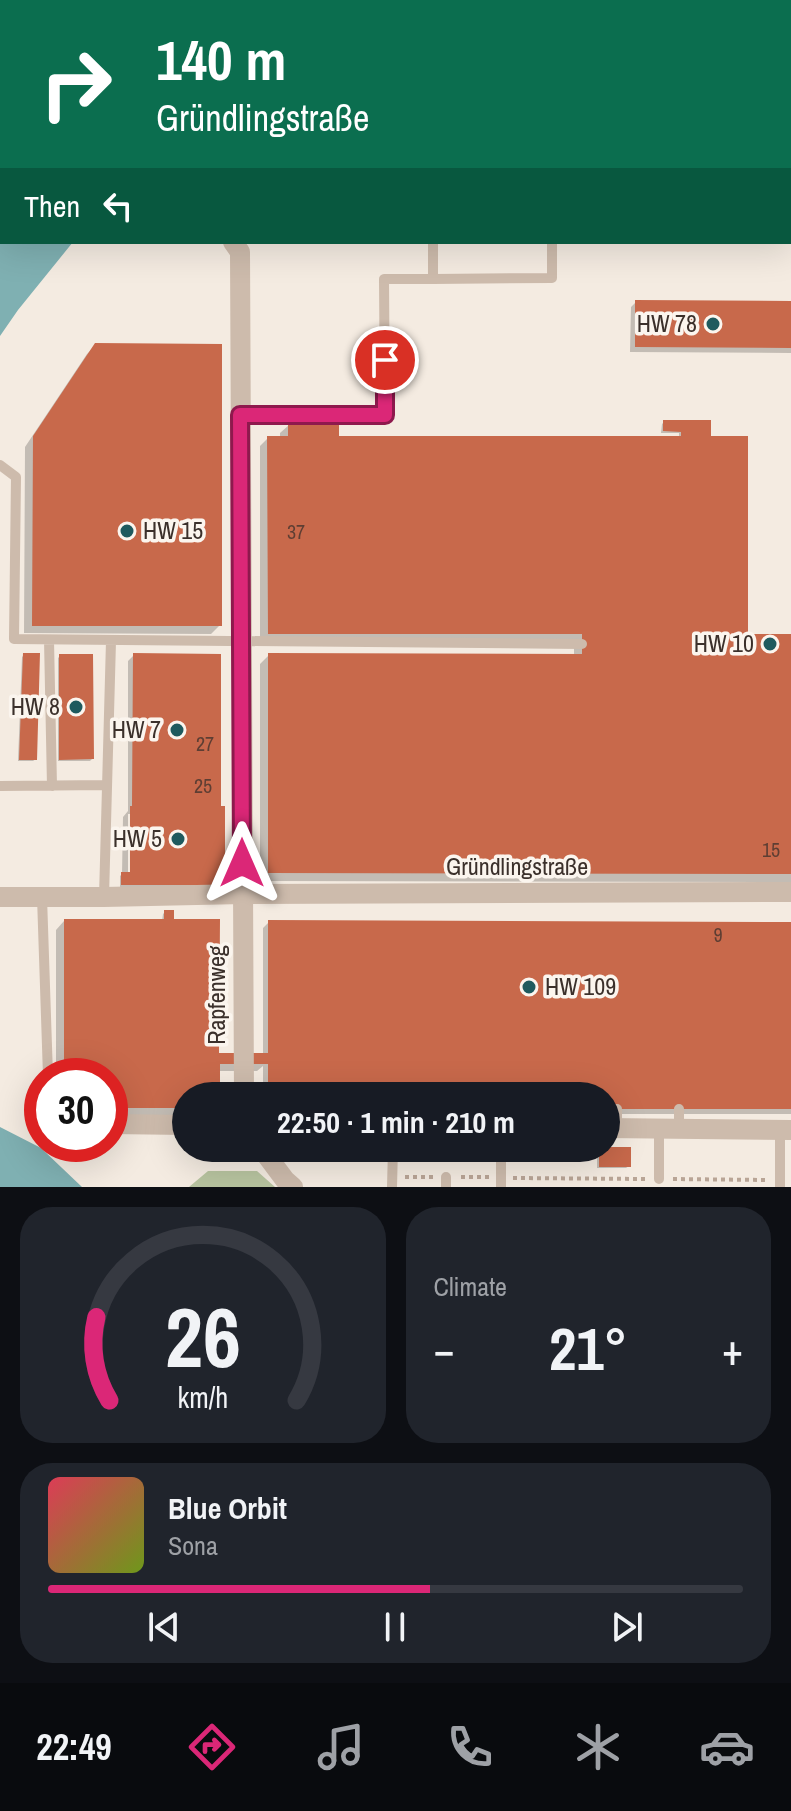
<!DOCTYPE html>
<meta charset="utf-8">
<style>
:root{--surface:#171b24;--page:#20242c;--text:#f1f3f6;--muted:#9ea1a6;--line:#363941;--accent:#db2777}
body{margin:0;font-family:"Archivo Narrow",sans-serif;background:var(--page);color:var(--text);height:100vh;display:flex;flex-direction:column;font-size:30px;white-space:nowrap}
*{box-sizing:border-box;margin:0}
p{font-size:26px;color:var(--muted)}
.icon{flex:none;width:44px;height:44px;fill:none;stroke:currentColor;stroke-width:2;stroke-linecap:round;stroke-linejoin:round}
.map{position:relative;height:1187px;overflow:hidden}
.side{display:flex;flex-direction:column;gap:20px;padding:20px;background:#0d0f14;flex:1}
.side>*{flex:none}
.banner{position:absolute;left:0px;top:0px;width:792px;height:244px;box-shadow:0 8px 32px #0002;background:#0b6e4f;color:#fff;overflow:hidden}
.speed{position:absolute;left:24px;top:1058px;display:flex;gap:16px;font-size:40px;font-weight:700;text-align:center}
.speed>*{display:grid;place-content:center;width:104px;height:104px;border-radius:50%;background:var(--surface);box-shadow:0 8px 32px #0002;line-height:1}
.speed .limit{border:12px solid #d22;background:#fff;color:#111}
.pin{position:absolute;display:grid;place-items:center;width:68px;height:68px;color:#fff;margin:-34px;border:4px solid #fff;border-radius:50%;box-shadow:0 2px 8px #0007}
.me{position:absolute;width:88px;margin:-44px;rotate:0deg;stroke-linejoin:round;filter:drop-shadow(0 0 6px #0008)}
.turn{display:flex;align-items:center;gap:28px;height:168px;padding:0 24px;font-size:36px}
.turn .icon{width:104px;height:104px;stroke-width:2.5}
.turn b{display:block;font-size:56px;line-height:68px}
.then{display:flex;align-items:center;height:76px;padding:0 24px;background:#0003;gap:16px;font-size:30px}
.big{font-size:60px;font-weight:800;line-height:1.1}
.side .card{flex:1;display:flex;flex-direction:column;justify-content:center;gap:12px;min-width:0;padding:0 28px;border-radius:32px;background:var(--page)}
.side .dial{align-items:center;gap:0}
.dial svg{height:208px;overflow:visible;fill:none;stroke:var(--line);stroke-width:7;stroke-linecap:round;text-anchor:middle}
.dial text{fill:var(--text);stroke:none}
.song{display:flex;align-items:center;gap:24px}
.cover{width:96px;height:96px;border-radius:12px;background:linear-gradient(135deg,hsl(350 70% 55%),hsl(80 70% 35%))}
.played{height:8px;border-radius:4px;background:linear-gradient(90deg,var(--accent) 55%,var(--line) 55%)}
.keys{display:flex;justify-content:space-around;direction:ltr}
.heat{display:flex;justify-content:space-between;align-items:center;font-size:44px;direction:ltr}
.side .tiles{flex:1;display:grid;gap:20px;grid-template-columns:1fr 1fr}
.card:last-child{grid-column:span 2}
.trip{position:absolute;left:172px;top:1082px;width:448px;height:80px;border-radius:40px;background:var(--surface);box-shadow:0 8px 32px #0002;font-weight:800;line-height:80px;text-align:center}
.menu{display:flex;height:128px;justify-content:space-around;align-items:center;background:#090b0e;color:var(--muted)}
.menu .icon{width:56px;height:56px}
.menu .selected{color:var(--accent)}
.menu b{font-size:36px;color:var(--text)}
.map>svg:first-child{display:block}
.green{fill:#b8c4a0}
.water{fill:#7fb0b2}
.shadow{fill:#0003;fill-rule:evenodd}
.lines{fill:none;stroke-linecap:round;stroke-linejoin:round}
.stream{stroke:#7fb0b2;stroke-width:6}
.building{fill:#c8694b}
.path{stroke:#b9a596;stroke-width:4;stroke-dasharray:4 4;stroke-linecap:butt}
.service{stroke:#cdbbac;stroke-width:10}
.minor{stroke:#cdbbac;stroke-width:20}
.tertiary{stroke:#cdbbac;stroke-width:20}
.route-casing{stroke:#8e194d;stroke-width:20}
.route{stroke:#db2777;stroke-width:14}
.poi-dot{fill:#1f5a5e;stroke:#fbf5ee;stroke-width:3}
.labels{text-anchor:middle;stroke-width:7;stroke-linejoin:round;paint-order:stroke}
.number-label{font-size:20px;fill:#5e3e33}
.poi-label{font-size:24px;fill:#3b302b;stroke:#fbf5ee;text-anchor:end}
.street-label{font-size:24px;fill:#3b302b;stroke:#fbf5ee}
</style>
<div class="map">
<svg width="791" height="1187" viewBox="0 0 791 1187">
<rect width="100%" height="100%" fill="#f4ebe1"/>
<path class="green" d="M0,0H138L134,2H2V95L0,96Z
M208,1171H257L275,1187H189Z"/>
<path class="water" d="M315,0H487L483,2H311Z
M2,189V242H73L18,310L0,336V191Z
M0,1127L41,1148L82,1187H0Z"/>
<path class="shadow" d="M636,302L791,303V353L630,352L631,307Z
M96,345L220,625L211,634L24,633L25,447L87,354Z
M664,422L709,438L746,636H791V882L260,881V664L269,655L574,656V642H260V446L268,438H280V433L289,425L337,438H679V433H661L662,424Z
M24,655L36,759L33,761H18L22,657Z
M134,655L219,805L223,872L215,880L213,887H120V876L122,874L123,817L128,811V661ZM128,814H132V881H128Z
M60,656L92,759L90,761H58V658Z
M165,912L172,921L217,1055H263V928L269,922L791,924V1114H606V1096H263V1066L257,1071H218V1096H186V1116H110V1076H56V930L64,921H162L163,914Z
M599,1149L629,1166L626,1168H597V1151Z"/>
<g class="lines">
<path class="stream" d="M70,2L73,0
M0,57L2,56"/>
</g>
<path class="building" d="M635,300L791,301V348L635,347Z
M95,343L222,344V626H32L33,436Z
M663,420H711V436H748V634H791V874L268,873V653L582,654V634H268L267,436H288V423H339V436H681V432L663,431Z
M23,653H40L37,760H19Z
M133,653L221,654V806H225V873H218L217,885H121V872H130V806H132Z
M59,654H93L94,759L59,760Z
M164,910H174V919H220L219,1053H268V920L791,922V1109H606V1096H268V1064H220V1096H186V1108H110V1076L64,1075V919H164Z
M606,1147H631V1167H599V1148Z"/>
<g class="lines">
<path class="path" d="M256,2L261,0
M0,174L2,171
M405,1177H433
M461,1177H489
M513,1178L645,1179
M673,1179L765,1180"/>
<path class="service" d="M433,242V279L552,278V242
M240,415H385L384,279H433
M0,465L16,477L14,639L582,644
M49,640L52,786
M0,786L107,785
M42,897L48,1076
M104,897L111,641
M679,1109V1129
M617,1128V1109
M446,1177V1187
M659,1179V1129
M392,1187L393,1148
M501,1187V1148
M780,1187V1130"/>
<path class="minor" d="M790,113H791
M233,242L240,252L244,1096
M0,897H104L243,894L791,892
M110,1124L186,1125
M606,1128L791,1130
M261,1148L285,1180L293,1187"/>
<path class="tertiary" d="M170,2L174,0
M0,114L2,112"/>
</g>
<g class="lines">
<defs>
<path id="route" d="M242,863L240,415H385V360"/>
</defs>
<use href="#route" class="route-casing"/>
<use href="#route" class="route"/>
</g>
<g class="poi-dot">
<circle cx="713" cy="324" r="8"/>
<circle cx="127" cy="531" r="8"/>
<circle cx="770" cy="644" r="8"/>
<circle cx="76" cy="707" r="8"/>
<circle cx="177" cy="730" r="8"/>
<circle cx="178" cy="839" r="8"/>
<circle cx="529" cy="987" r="8"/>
</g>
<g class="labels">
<g class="number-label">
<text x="296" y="539">37</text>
<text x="205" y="751">27</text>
<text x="203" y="793">25</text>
<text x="771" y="857">15</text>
<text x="718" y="942">9</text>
</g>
<g class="poi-label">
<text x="697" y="332">HW 78</text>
<text x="143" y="539" text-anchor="start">HW 15</text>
<text x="754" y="652">HW 10</text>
<text x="60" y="715">HW 8</text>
<text x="161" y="738">HW 7</text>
<text x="162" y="847">HW 5</text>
<text x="545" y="995" text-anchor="start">HW 109</text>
</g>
<g class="street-label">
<text x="517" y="875">Gründlingstraße</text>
<text transform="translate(217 995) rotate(-90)" y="8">Rapfenweg</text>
</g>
</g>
</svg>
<div class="speed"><div class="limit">30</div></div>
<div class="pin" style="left:385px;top:360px;background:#d93025"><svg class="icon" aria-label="arrive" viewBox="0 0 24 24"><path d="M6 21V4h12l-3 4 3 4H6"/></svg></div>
<svg class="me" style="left:242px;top:863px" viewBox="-20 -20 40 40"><path d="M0-17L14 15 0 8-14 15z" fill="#db2777" stroke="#fff" stroke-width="4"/></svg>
<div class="trip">22:50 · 1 min · 210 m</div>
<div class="banner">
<div class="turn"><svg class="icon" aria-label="right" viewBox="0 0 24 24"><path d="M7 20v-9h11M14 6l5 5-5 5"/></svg><div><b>140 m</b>Gründlingstraße</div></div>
<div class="then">Then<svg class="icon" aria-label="left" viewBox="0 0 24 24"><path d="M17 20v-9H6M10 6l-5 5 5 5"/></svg></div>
</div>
</div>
<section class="side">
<div class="tiles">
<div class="card dial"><svg viewBox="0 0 100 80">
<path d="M14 69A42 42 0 1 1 86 69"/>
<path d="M14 69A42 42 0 0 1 9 37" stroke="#db2777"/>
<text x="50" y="56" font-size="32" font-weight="700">26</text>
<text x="50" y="72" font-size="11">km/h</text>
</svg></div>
<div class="card"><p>Climate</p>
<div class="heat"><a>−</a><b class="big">21°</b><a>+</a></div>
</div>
<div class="card">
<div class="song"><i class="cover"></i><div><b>Blue Orbit</b><p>Sona</p></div></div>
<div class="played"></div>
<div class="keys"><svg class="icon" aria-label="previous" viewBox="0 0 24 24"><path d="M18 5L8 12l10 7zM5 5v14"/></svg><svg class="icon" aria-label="pause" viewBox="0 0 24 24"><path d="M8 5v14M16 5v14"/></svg><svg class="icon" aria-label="next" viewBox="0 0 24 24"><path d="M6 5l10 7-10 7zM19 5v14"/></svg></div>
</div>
</div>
</section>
<nav class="menu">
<b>22:49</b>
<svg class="icon selected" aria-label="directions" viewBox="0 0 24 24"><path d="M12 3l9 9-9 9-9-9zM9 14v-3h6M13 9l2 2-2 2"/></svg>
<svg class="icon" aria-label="music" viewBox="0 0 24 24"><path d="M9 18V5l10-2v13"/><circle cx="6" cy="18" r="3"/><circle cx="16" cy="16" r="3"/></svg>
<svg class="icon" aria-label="phone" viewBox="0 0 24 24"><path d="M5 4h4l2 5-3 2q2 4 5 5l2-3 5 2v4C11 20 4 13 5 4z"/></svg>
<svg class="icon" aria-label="climate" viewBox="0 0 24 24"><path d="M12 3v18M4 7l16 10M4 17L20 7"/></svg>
<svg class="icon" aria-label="car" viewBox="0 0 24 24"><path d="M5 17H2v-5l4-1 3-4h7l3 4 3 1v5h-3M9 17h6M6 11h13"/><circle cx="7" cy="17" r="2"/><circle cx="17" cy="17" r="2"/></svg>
</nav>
